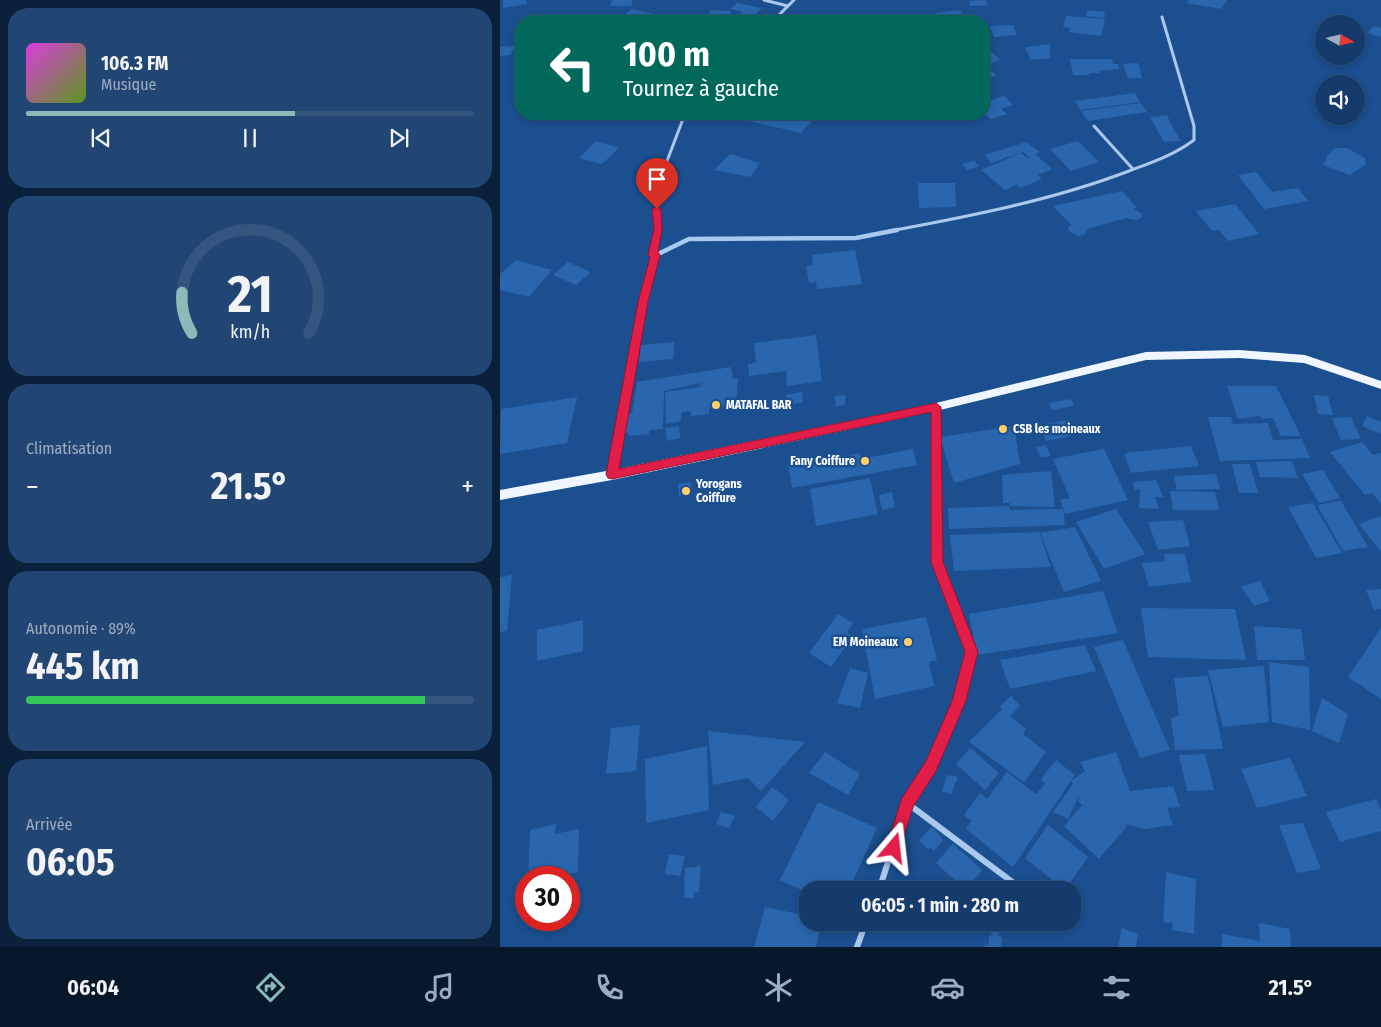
<!DOCTYPE html>
<html lang="fr">
<meta charset="utf-8">
<style>
:root{--surface:#143b6b;--page:#214673;--text:#f1f3f6;--muted:#9dadc1;--line:#33557e;--accent:#8bbbb9}
body{margin:0;font-family:"Fira Sans Condensed",sans-serif;background:var(--page);color:var(--text);height:100vh;display:flex;flex-direction:column;font-size:19px;white-space:nowrap}
*{box-sizing:border-box;margin:0}
p{font-size:16px;color:var(--muted)}
.icon{flex:none;width:28px;height:28px;fill:none;stroke:currentColor;stroke-width:2;stroke-linecap:round;stroke-linejoin:round}
.map{position:relative;flex:1;overflow:hidden}
.drawer{display:flex;flex-direction:column;gap:8px;padding:8px;background:#0b203b;width:500px}
.drawer>*{flex:none}
.top-card{position:absolute;left:15px;top:15px;width:475px;height:105px;border-radius:20px;box-shadow:0 2px 8px #0003,0 0 0 1px var(--line);background:#00695c;color:#fff;overflow:hidden}
.needle{width:32px;rotate:98deg}
.tools{position:absolute;left:815px;top:15px;display:grid;gap:10px}
.tools a{display:grid;place-items:center;width:50px;height:50px;border-radius:50%;background:var(--surface);box-shadow:0 2px 8px #0003,0 0 0 1px var(--line);font-size:25px}
.speed{position:absolute;left:15px;top:866px;display:flex;gap:10px;font-size:25px;font-weight:700;text-align:center}
.speed>*{display:grid;place-content:center;width:65px;height:65px;border-radius:50%;background:var(--surface);box-shadow:0 2px 8px #0003,0 0 0 1px var(--line);line-height:1}
.speed .limit{border:8px solid #d22;background:#fff;color:#111}
.pin{position:absolute;display:grid;place-items:center;width:42px;height:42px;color:#fff;margin:-51px -21px;border-radius:50% 50% 50% 0;rotate:-45deg;box-shadow:0 0 5px #0007}
.pin .icon{rotate:45deg}
.me{position:absolute;width:55px;margin:-28px;rotate:17deg;stroke-linejoin:round;filter:drop-shadow(0 0 4px #0008)}
.turn{display:flex;align-items:center;gap:18px;height:105px;padding:0 25px;font-size:22px}
.turn .icon{width:65px;height:65px;stroke-width:2.5}
.turn b{display:block;font-size:35px;line-height:42px}
.big{font-size:38px;font-weight:700;line-height:1.1}
.drawer .card{flex:1;display:flex;flex-direction:column;justify-content:center;gap:8px;min-width:0;padding:0 18px;border-radius:20px;background:var(--page)}
.drawer .dial{align-items:center;gap:0}
.dial svg{height:130px;overflow:visible;fill:none;stroke:var(--line);stroke-width:7;stroke-linecap:round;text-anchor:middle}
.dial text{fill:var(--text);stroke:none}
.song{display:flex;align-items:center;gap:15px}
.cover{width:60px;height:60px;border-radius:8px;background:linear-gradient(135deg,hsl(300 70% 55%),hsl(90 70% 35%))}
.played{height:5px;border-radius:2px;background:linear-gradient(90deg,var(--accent) 60%,var(--line) 60%)}
.keys{display:flex;justify-content:space-around;direction:ltr}
.heat{display:flex;justify-content:space-between;align-items:center;font-size:28px;direction:ltr}
.charge{height:8px;border-radius:4px;background:linear-gradient(90deg,#34c759 89%,var(--line) 0)}
.trip{position:absolute;left:299px;top:881px;width:282px;height:50px;border-radius:20px;background:var(--surface);box-shadow:0 2px 8px #0003,0 0 0 1px var(--line);font-weight:700;line-height:50px;text-align:center}
.dock{display:flex;height:80px;justify-content:space-around;align-items:center;background:#08182b;color:var(--muted)}
.dock .icon{width:35px;height:35px}
.dock .active{color:var(--accent)}
.dock b{font-size:22px;color:var(--text)}
main{display:flex;flex:1;min-height:0}
.map>svg:first-child{display:block}
.building{fill:#2a66ad}
.lines{fill:none;stroke-linecap:round;stroke-linejoin:round}
.minor-far2{stroke:#a9c9ee;stroke-width:3}
.minor-far1{stroke:#a9c9ee;stroke-width:4.5}
.minor{stroke:#a9c9ee;stroke-width:6}
.primary{fill:#f0f6ff;fill-rule:evenodd}
.route{fill:#e11d48;stroke:#92132f}
.poi-dot{fill:#ffd166;stroke:#1b4f8f;stroke-width:2}
.labels{text-anchor:middle;stroke-width:5;stroke-linejoin:round;paint-order:stroke}
.poi-label{font-size:12px;font-weight:bold;fill:#fff;stroke:#1b4f8f;text-anchor:start}
</style>
<main>
<section class="drawer">
<div class="card">
<div class="song"><i class="cover"></i><div><b>106.3 FM</b><p>Musique</p></div></div>
<div class="played"></div>
<div class="keys"><svg class="icon" aria-label="previous" viewBox="0 0 24 24"><path d="M18 5L8 12l10 7zM5 5v14"/></svg><svg class="icon" aria-label="pause" viewBox="0 0 24 24"><path d="M8 5v14M16 5v14"/></svg><svg class="icon" aria-label="next" viewBox="0 0 24 24"><path d="M6 5l10 7-10 7zM19 5v14"/></svg></div>
</div>
<div class="card dial"><svg viewBox="0 0 100 80">
<path d="M14 69A42 42 0 1 1 86 69"/>
<path d="M14 69A42 42 0 0 1 8 44" stroke="#8bbbb9"/>
<text x="50" y="56" font-size="32" font-weight="700">21</text>
<text x="50" y="72" font-size="11">km/h</text>
</svg></div>
<div class="card"><p>Climatisation</p>
<div class="heat"><a>−</a><b class="big">21.5°</b><a>+</a></div>
</div>
<div class="card"><p>Autonomie · 89%</p><b class="big">445 km</b><div class="charge"></div></div>
<div class="card"><p>Arrivée</p><b class="big">06:05</b></div>
</section>
<div class="map">
<svg width="881" height="947" viewBox="0 0 881 947">
<rect width="100%" height="100%" fill="#1b4f8f"/>
<path class="building" d="M3,0H26L27,4L3,8Z
M112,0H133L131,6H110Z
M485,0L488,5L469,6L470,1Z
M689,0H727L721,9L686,3Z
M237,3L262,8L248,21H232L243,12L230,9Z
M132,9L158,15L151,21H117Z
M211,10L232,11L226,21H200L203,16H208Z
M460,10L466,21H438L435,13Z
M587,10L605,12L604,18L586,16Z
M566,16L605,19L601,36L569,32L570,28L563,27Z
M513,25L517,35L494,37L490,26Z
M873,26L881,28V37L867,33Z
M550,44V58L531,60L525,47Z
M484,45L500,60L484,66Z
M15,46L10,55L0,56V47Z
M19,53H21V66H14Z
M570,59H612L613,64H618L619,69L599,71L600,73H589L590,75H573Z
M638,63L642,78H628L623,64Z
M488,67L497,76L484,79V68Z
M635,93L640,102L580,110L575,101Z
M505,96L513,105L501,109L507,114L491,119L484,113V102Z
M641,103L647,112L588,121L581,111Z
M256,114H318L301,133L249,121Z
M667,115L671,124L681,141L664,142L650,117Z
M96,141L119,148L102,164L79,158Z
M578,141L599,162L571,171L550,149Z
M526,142L540,152L535,154L552,169L538,175L542,179L520,188L517,184L505,190L481,170L521,153L527,158L529,157L523,152L491,163L485,155Z
M835,148H847L865,158V165L850,175L823,165L828,155Z
M230,154L260,163L250,177L214,170Z
M474,161L479,166L467,170L462,164Z
M756,172L772,192L798,188L808,201L764,209L738,175Z
M418,183H455L456,207L419,208Z
M622,191L637,208L633,209L642,214L641,218L637,220L626,218L587,229L584,235L579,236L569,231L568,228L571,225L553,206Z
M735,204L759,234L728,241L719,230L712,231L696,211Z
M355,250L362,284L317,289L316,282L309,283L306,266L313,265L312,255Z
M16,260L52,270L29,297L0,290V274Z
M68,262L91,272L76,285L53,275Z
M316,335L322,381L287,386L286,371L249,376L248,364L256,363L254,343Z
M175,342L173,359L139,362L141,345Z
M231,367L233,379L238,378L236,404L209,408V414L191,416V411L181,413V421L166,424L165,392L201,387L200,383L164,391L163,429L149,430V434L128,436L129,433H123L126,414L132,413L137,382Z
M727,386H776L801,436H781L773,418L763,419L759,416L738,419Z
M302,392L303,402L288,405L286,395Z
M345,395V404L336,407L335,396Z
M814,395L828,396L833,415L818,414Z
M77,397L67,443L0,454L1,409Z
M571,399L574,406L552,410L549,403Z
M867,416L881,422V434L862,426Z
M708,417H731L733,424L768,423L773,440L802,439L810,458L720,461Z
M851,417L861,439L841,440L832,418Z
M568,420L575,435L546,441L539,425Z
M179,426L180,438L167,441L165,428Z
M514,426L520,464L454,483L440,437Z
M862,442L873,455L881,453V504L872,493L865,495L830,452Z
M546,445L551,456L541,458L536,447Z
M691,446L699,466L631,473L624,453Z
M413,449L417,465L292,488L288,465L360,453L361,459Z
M604,449L628,500L565,514L560,500L570,498L553,459Z
M792,461L798,478L760,477L756,462Z
M732,464H750L758,493H739Z
M823,470L840,498L819,503L802,474Z
M551,471L555,507L510,506V503H503L502,475Z
M716,474L720,489L677,490L674,476Z
M370,478L378,514L316,526L310,489Z
M656,480L663,497H655L659,509L639,508L640,489L635,490L633,482Z
M191,482L192,494L179,496L178,484Z
M670,491L715,492L719,510H673Z
M392,492L395,507L382,510L379,495Z
M841,501L868,547L843,551L817,505Z
M813,503L842,553L816,558L788,507Z
M509,506L510,510L563,509L565,525L449,529L448,508Z
M616,509L645,554L604,569L576,522Z
M881,516V552L859,524Z
M683,520L690,546L658,550L648,522Z
M575,527L601,581L564,592L540,533Z
M539,532L551,567L454,571L450,535Z
M664,554H685L691,582L649,587L642,563L665,561Z
M12,575L7,631L0,632V577Z
M760,581L770,601L754,606L741,587Z
M881,589V609L874,610L866,590Z
M603,591L618,633L477,655L469,614Z
M641,608L735,609L746,660L648,657Z
M338,614L353,623L347,632L353,636L331,667L309,653Z
M426,617L437,660L429,662L434,686L375,699L362,629Z
M83,620V651L37,661V630Z
M754,626L801,629L805,660H757Z
M881,628V699L848,677Z
M623,640L670,750L640,758L594,647Z
M585,645L596,671L510,689L500,660Z
M769,662L809,667L810,730L772,722Z
M764,666L769,722L723,727L708,670Z
M350,668L368,673L360,708L337,703Z
M708,676L723,749L675,750L671,718L679,715L674,678Z
M511,696L520,706L510,716L526,729L523,734L546,752L524,782L469,742L502,709L500,706Z
M822,698L848,714L839,743L812,731Z
M140,725L136,771L106,774L111,728Z
M208,731L305,742L261,791L248,778L213,785Z
M207,746L209,810L146,823L145,759Z
M470,748L499,773L485,790L456,764Z
M325,752L360,774L348,795L309,773Z
M616,752L630,791L673,786L680,807L667,808L673,825L645,829L625,824L627,826L599,859L564,826L582,805L578,801L579,796L568,819L553,812L573,784L571,781L585,771L580,762Z
M705,754L714,790L687,791L679,755Z
M790,758L807,796L757,808L741,769Z
M556,760L575,775L513,867L466,829L471,821L464,815L480,793L487,799L507,772L536,794L545,784L541,779Z
M447,775L458,777L451,794L442,791Z
M272,787L289,800L273,821L256,807Z
M876,799L881,810V831L840,842L826,812Z
M318,802L377,828L349,890H308V893L280,880Z
M221,812L235,816L229,828L216,824Z
M803,823L821,869L797,873L779,825Z
M56,824L55,834L79,829L78,872L55,878H28L30,830Z
M548,825L588,857L565,890L525,858Z
M432,826L443,840L434,851L430,847L429,850L419,841Z
M453,844L482,870L466,890L436,863Z
M169,854L185,856L180,876L165,874Z
M201,866L199,892L194,893V898H184L185,868Z
M666,872L696,879L694,934L672,930L673,923L663,922Z
M477,880L488,890H469Z
M265,907L308,916V922H322L316,947H254Z
M480,922H508L498,936L502,937L501,947H485V944L489,945V936L493,935Z
M759,923L790,929L791,947H722V934L760,941Z
M622,928L638,934L636,947H618Z"/>
<g class="lines">
<path class="minor-far2" d="M264,0L288,6
M273,21L294,0
M594,126L632,168
M158,231L156,190L183,119L188,114
M390,231C471,216 553,200 629,171C653,162 674,155 694,140V126L662,17"/>
<path class="minor-far1" d="M156,255L189,239L356,238L397,230
M436,407L437,539
M112,475L143,302L156,255H153L158,230"/>
<path class="minor" d="M407,803L523,890
M379,890L407,803L431,766L459,701L471,652L437,563V537
M567,922L571,925
M357,947L366,922"/>
<path class="primary" d="M739,350L805,355L881,381V389L804,363L739,358L646,360L436,411L112,480L0,500V490L112,470L436,403L646,352Z"/>
</g>
<path class="route" d="M157,206L161,209L162,229L158,252L160,255L148,302L119,469L436,403L441,407L443,562L478,652L466,701L436,771L413,807L399,853L394,855L388,853L386,848L402,798L426,761L452,701L465,652L431,562V412L112,479L108,478L106,474L138,302L150,257L148,255L154,229L152,209Z"/>
<g class="poi-dot">
<circle cx="216" cy="405" r="5"/>
<circle cx="503" cy="429" r="5"/>
<circle cx="365" cy="461" r="5"/>
<circle cx="186" cy="491" r="5"/>
<circle cx="408" cy="642" r="5"/>
</g>
<g class="labels">
<g class="poi-label">
<text x="226" y="409">MATAFAL BAR</text>
<text x="513" y="433">CSB les moineaux</text>
<text x="355" y="465" text-anchor="end">Fany Coiffure</text>
<text x="196" y="488">Yorogans<tspan x="196" dy="14">Coiffure</tspan></text>
<text x="398" y="646" text-anchor="end">EM Moineaux</text>
</g>
</g>
</svg>
<div class="tools">
<a><svg class="needle" viewBox="-14 -14 28 28"><path d="M0-13l5 13h-10z" fill="#e53935"/><path d="M0 13l5-13h-10z" fill="#9dadc1"/></svg></a>
<a><svg class="icon" aria-label="sound" viewBox="0 0 24 24"><path d="M4 9h4l5-4v14l-5-4H4zM17 9q2 3 0 6"/></svg></a>
</div>
<div class="speed"><div class="limit">30</div></div>
<div class="pin" style="left:157px;top:209px;background:#d93025"><svg class="icon" aria-label="arrive" viewBox="0 0 24 24"><path d="M6 21V4h12l-3 4 3 4H6"/></svg></div>
<svg class="me" style="left:394px;top:848px" viewBox="-20 -20 40 40"><path d="M0-17L14 15 0 8-14 15z" fill="#e11d48" stroke="#fff" stroke-width="4"/></svg>
<div class="trip">06:05 · 1 min · 280 m</div>
<div class="top-card">
<div class="turn"><svg class="icon" aria-label="left" viewBox="0 0 24 24"><path d="M17 20v-9H6M10 6l-5 5 5 5"/></svg><div><b>100 m</b>Tournez à gauche</div></div>
</div>
</div>
</main>
<nav class="dock">
<b>06:04</b>
<svg class="icon active" aria-label="directions" viewBox="0 0 24 24"><path d="M12 3l9 9-9 9-9-9zM9 14v-3h6M13 9l2 2-2 2"/></svg>
<svg class="icon" aria-label="music" viewBox="0 0 24 24"><path d="M9 18V5l10-2v13"/><circle cx="6" cy="18" r="3"/><circle cx="16" cy="16" r="3"/></svg>
<svg class="icon" aria-label="phone" viewBox="0 0 24 24"><path d="M5 4h4l2 5-3 2q2 4 5 5l2-3 5 2v4C11 20 4 13 5 4z"/></svg>
<svg class="icon" aria-label="climate" viewBox="0 0 24 24"><path d="M12 3v18M4 7l16 10M4 17L20 7"/></svg>
<svg class="icon" aria-label="car" viewBox="0 0 24 24"><path d="M5 17H2v-5l4-1 3-4h7l3 4 3 1v5h-3M9 17h6M6 11h13"/><circle cx="7" cy="17" r="2"/><circle cx="17" cy="17" r="2"/></svg>
<svg class="icon" aria-label="filters" viewBox="0 0 24 24"><path d="M4 7h16M4 17h16"/><circle cx="9" cy="7" r="2"/><circle cx="15" cy="17" r="2"/></svg>
<b>21.5°</b>
</nav>
